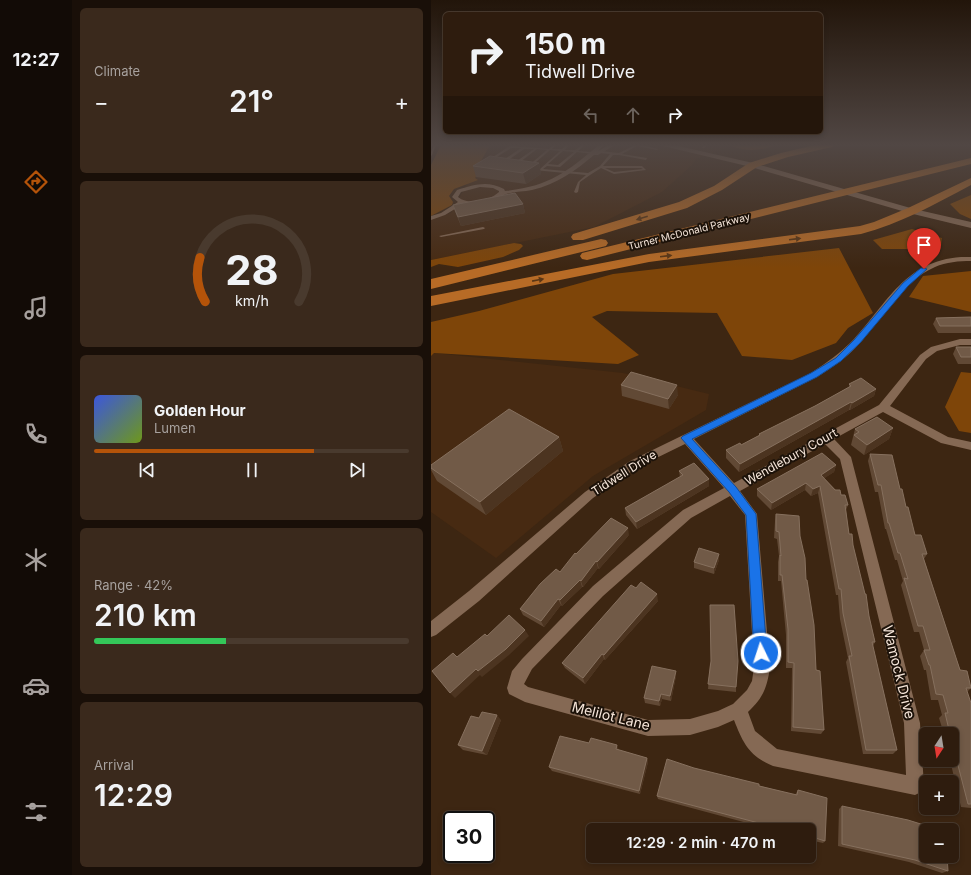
<!DOCTYPE html>
<meta charset="utf-8">
<style>
:root{--surface:#2e1c0e;--page:#3a291c;--text:#f1f3f6;--muted:#a7a19e;--line:#493a2e;--accent:#b45309}
body{margin:0;font-family:Inter,sans-serif;background:var(--page);color:var(--text);height:100vh;display:flex;flex-direction:column;font-size:15px;white-space:nowrap}
*{box-sizing:border-box;margin:0}
p{font-size:13px;color:var(--muted)}
.icon{flex:none;width:22px;height:22px;fill:none;stroke:currentColor;stroke-width:2;stroke-linecap:round;stroke-linejoin:round}
.map{position:relative;flex:1;overflow:hidden}
.side{display:flex;flex-direction:column;gap:8px;padding:8px;background:#190f08;width:359px}
.side>*{flex:none}
.guide{position:absolute;left:12px;top:12px;width:380px;height:122px;border-radius:6px;box-shadow:0 2px 6px #0003,0 0 0 1px var(--line);background:#2e1c0e;color:var(--text);overflow:hidden}
.needle{width:26px;rotate:192deg}
.buttons{position:absolute;left:488px;top:727px;display:grid;gap:8px}
.buttons a{display:grid;place-items:center;width:40px;height:40px;border-radius:6px;background:var(--surface);box-shadow:0 2px 6px #0003,0 0 0 1px var(--line);font-size:20px}
.speed{position:absolute;left:12px;top:811px;display:flex;gap:8px;font-size:20px;font-weight:700;text-align:center}
.speed>*{display:grid;place-content:center;width:52px;height:52px;border-radius:50%;background:var(--surface);box-shadow:0 2px 6px #0003,0 0 0 1px var(--line);line-height:1}
.speed .limit{border:2px solid #111;border-radius:6px;background:#fff;color:#111}
.pin{position:absolute;display:grid;place-items:center;width:34px;height:34px;color:#fff;margin:-41px -17px;border-radius:50% 50% 50% 0;rotate:-45deg;box-shadow:0 0 4px #0007}
.pin .icon{rotate:45deg}
.me{position:absolute;width:44px;margin:-22px;rotate:356deg;stroke-linejoin:round;filter:drop-shadow(0 0 3px #0008)}
.turn{display:flex;align-items:center;gap:14px;height:84px;padding:0 16px;font-size:18px}
.turn .icon{width:52px;height:52px;stroke-width:2.5}
.turn b{display:block;font-size:28px;line-height:34px}
.lanes{display:flex;align-items:center;height:38px;padding:0 16px;background:#0003;justify-content:center;gap:20px;direction:ltr}
.lanes .off{opacity:.35}
.big{font-size:30px;font-weight:600;line-height:1.1}
.side .widget{flex:1;display:flex;flex-direction:column;justify-content:center;gap:6px;min-width:0;padding:0 14px;border-radius:6px;background:var(--page)}
.side .dial{align-items:center;gap:0}
.dial svg{height:104px;overflow:visible;fill:none;stroke:var(--line);stroke-width:7;stroke-linecap:round;text-anchor:middle}
.dial text{fill:var(--text);stroke:none}
.song{display:flex;align-items:center;gap:12px}
.cover{width:48px;height:48px;border-radius:6px;background:linear-gradient(135deg,hsl(230 70% 55%),hsl(80 70% 35%))}
.played{height:4px;border-radius:2px;background:linear-gradient(90deg,var(--accent) 70%,var(--line) 70%)}
.keys{display:flex;justify-content:space-around;direction:ltr}
.heat{display:flex;justify-content:space-between;align-items:center;font-size:22px;direction:ltr}
.charge{height:6px;border-radius:3px;background:linear-gradient(90deg,#34c759 42%,var(--line) 0)}
.trip{position:absolute;left:155px;top:823px;width:230px;height:40px;border-radius:6px;background:var(--surface);box-shadow:0 2px 6px #0003,0 0 0 1px var(--line);font-weight:600;line-height:40px;text-align:center}
main{display:flex;flex:1;min-height:0}
.menu{display:flex;flex-direction:column;width:72px;justify-content:space-around;align-items:center;background:#120b06;color:var(--muted)}
.menu .icon{width:28px;height:28px}
.menu .current{color:var(--accent)}
.menu b{font-size:18px;color:var(--text)}
.map>svg:first-child{display:block}
.built{fill:#472a12}
.forest{fill:#7e4509}
.lines{fill:none;stroke-linecap:round;stroke-linejoin:round}
.service{fill:#856954;fill-rule:evenodd}
.minor{fill:#856954;fill-rule:evenodd}
.secondary{fill:#856954;fill-rule:evenodd}
.motorway{fill:#b76b26;fill-rule:evenodd}
.wall{fill:#614935}
.shaded-wall{fill:#4c3420}
.building{fill:#715a47;stroke:#86705e}
.oneway{fill:#5a3615}
.route{fill:#1a73e8;stroke:#114b97}
.labels{text-anchor:middle;stroke-width:4;stroke-linejoin:round;paint-order:stroke}
.far-street-label{font-size:10px;fill:#f6e6da;stroke:#1c1209}
.street-label{font-size:12px;fill:#f6e6da;stroke:#1c1209}
.near-street-label{font-size:14px;fill:#f6e6da;stroke:#1c1209}
</style>
<main>
<nav class="menu">
<b>12:27</b>
<svg class="icon current" aria-label="directions" viewBox="0 0 24 24"><path d="M12 3l9 9-9 9-9-9zM9 14v-3h6M13 9l2 2-2 2"/></svg>
<svg class="icon" aria-label="music" viewBox="0 0 24 24"><path d="M9 18V5l10-2v13"/><circle cx="6" cy="18" r="3"/><circle cx="16" cy="16" r="3"/></svg>
<svg class="icon" aria-label="phone" viewBox="0 0 24 24"><path d="M5 4h4l2 5-3 2q2 4 5 5l2-3 5 2v4C11 20 4 13 5 4z"/></svg>
<svg class="icon" aria-label="climate" viewBox="0 0 24 24"><path d="M12 3v18M4 7l16 10M4 17L20 7"/></svg>
<svg class="icon" aria-label="car" viewBox="0 0 24 24"><path d="M5 17H2v-5l4-1 3-4h7l3 4 3 1v5h-3M9 17h6M6 11h13"/><circle cx="7" cy="17" r="2"/><circle cx="17" cy="17" r="2"/></svg>
<svg class="icon" aria-label="filters" viewBox="0 0 24 24"><path d="M4 7h16M4 17h16"/><circle cx="9" cy="7" r="2"/><circle cx="15" cy="17" r="2"/></svg>
</nav>
<section class="side">
<div class="widget"><p>Climate</p>
<div class="heat"><a>−</a><b class="big">21°</b><a>+</a></div>
</div>
<div class="widget dial"><svg viewBox="0 0 100 80">
<path d="M14 69A42 42 0 1 1 86 69"/>
<path d="M14 69A42 42 0 0 1 10 35" stroke="#b45309"/>
<text x="50" y="56" font-size="32" font-weight="700">28</text>
<text x="50" y="72" font-size="11">km/h</text>
</svg></div>
<div class="widget">
<div class="song"><i class="cover"></i><div><b>Golden Hour</b><p>Lumen</p></div></div>
<div class="played"></div>
<div class="keys"><svg class="icon" aria-label="previous" viewBox="0 0 24 24"><path d="M18 5L8 12l10 7zM5 5v14"/></svg><svg class="icon" aria-label="pause" viewBox="0 0 24 24"><path d="M8 5v14M16 5v14"/></svg><svg class="icon" aria-label="next" viewBox="0 0 24 24"><path d="M6 5l10 7-10 7zM19 5v14"/></svg></div>
</div>
<div class="widget"><p>Range · 42%</p><b class="big">210 km</b><div class="charge"></div></div>
<div class="widget"><p>Arrival</p><b class="big">12:29</b></div>
</section>
<div class="map">
<svg width="540" height="875" viewBox="0 0 540 875">
<rect width="100%" height="100%" fill="#3d2612"/>
<path class="built" d="M59,145H303L265,159L261,165L231,192L163,227L0,260V219L20,213L43,171Z
M3,353L192,373L278,394L275,410L162,476L65,558L0,512V356Z"/>
<path class="forest" d="M10,145H59L45,170L47,174L44,178L47,180L23,189L18,196L22,202L21,205L0,216V165Z
M297,145H346C326,151 317,152 297,145Z
M540,195V219L529,214L519,204Z
M481,229L511,238L510,246L492,249H451L442,240Z
M83,243L90,244L92,246L88,250L72,257L27,267L8,264L0,267V260Z
M408,248L442,313L417,328L405,343L361,360L311,356L286,313L176,311L161,317L208,355L187,364L3,353L0,356V322L48,311L182,274Z
M540,271V312L478,297L492,276Z
M530,372L540,373V433L528,431L514,407Z"/>
<g class="lines">
<path class="service" d="M3,145H5L1,155L0,156V152Z
M80,145H83L82,146L92,147L94,146L95,147L118,149L122,145H125L121,149H131L135,145H138L134,150H144L151,145H154L147,151L161,152L162,154L146,152L129,167L116,166L112,169L157,173L169,166L179,154L169,153V151L188,153L204,145H211L227,149L226,150L206,146L191,154L216,158L215,160L188,155H182L172,166H211L215,170L183,174L170,168L159,175L149,182L147,192L145,193L143,192L147,182L155,175L103,170L102,169L103,168L109,169L129,151L119,150L98,168L97,166L116,150L106,149L85,165H83V163L103,149H93L73,163H71V161L90,148H80L64,158V162H62V157ZM132,151L143,152L127,165L117,164ZM174,168H210L212,169L183,172Z
M273,145H276L273,148H271Z
M52,227L54,228L53,229L10,237L8,236Z"/>
<path class="minor" d="M168,145H173L167,151L178,145H184L167,155H163C144,171 126,184 101,190C92,192 82,191 73,195C71,196 68,198 66,200C55,205 43,206 32,204L14,215L0,220V216L10,213L27,202L21,197L26,190C43,185 56,180 73,189L74,191C119,186 134,173 168,145ZM49,187L62,188L68,191V192C58,201 38,206 27,197L30,192Z
M530,257H540V261C528,261 515,262 504,267C471,281 452,317 429,343C417,357 402,367 386,377L263,439L303,483L448,405L489,355L500,347L529,339H540V345H529L506,351L495,359L459,406L517,437L540,442V450L510,443L452,412L403,439L420,457L489,723L493,786L490,792L484,795L342,766C318,756 312,743 303,720L287,727L259,735L217,736L94,702L78,694L76,688L81,671L91,659L162,586L252,510L293,488L254,444L207,467L162,498L48,601L5,635L0,637V621L38,591L154,492L199,461L380,373C395,363 410,353 423,339C457,302 474,261 530,257ZM394,444L409,459L473,723L475,775L346,749L324,731L317,712C332,698 336,688 339,667L326,514L309,491ZM299,496L314,515L323,667L321,681L316,690L302,704L287,711L259,719L217,720L97,687L93,684L101,669L172,596L260,518Z"/>
<path class="secondary" d="M228,145H243L322,163L483,209L540,222V228L478,213L320,167Z"/>
<path class="motorway" d="M384,145H403L401,147L357,157L326,167L291,190L256,208L152,240H142L140,237L142,234L248,202L283,186L318,163L350,153Z
M540,158V164L156,260L151,259L149,256L151,253Z
M540,178V185C504,204 469,224 430,234L218,262L0,306V296L218,254L429,226L443,222L477,208Z
M170,239L175,240L177,243L175,246L0,289V279Z"/>
</g>
<path class="wall" d="M108,163L110,174L95,184L45,177L42,166Z
M92,204L94,213L30,226L25,214L22,205Z
M540,317V333H507L502,324L505,318Z
M525,347H540V364H527L522,354Z
M418,384L445,389L443,396L419,410H418L308,472L295,458V450L310,445L328,436V434L384,406L418,387Z
M190,385L247,395L238,409L191,396Z
M462,428L458,439L433,455L420,445L424,429Z
M128,437L132,451L55,515L6,481L0,470V465Z
M439,454L469,489L484,535L496,554L493,559L529,670L540,688L536,692L540,703V808L530,807L519,760H521V734H513L508,718L511,715L507,700H500L495,670H493L489,656L493,650L488,632H483L470,585L472,581L466,560H464L455,529H454L447,492H444L437,461Z
M405,465L403,472L393,478L410,495L417,505L415,510L418,534L422,545L444,642L442,646L466,750L462,754H432L415,662L417,658L409,619L407,595H405L387,493L380,496L374,490L340,510L326,496V489Z
M248,471L278,486L206,529L195,515L194,508L249,477Z
M345,514L369,536L375,580L385,670L393,730L390,734L360,731L361,668H355V635L350,581H347V562L348,556L346,539L343,538L344,521Z
M198,535L168,569L167,568L152,587H151L131,606L130,605L113,627L92,615L89,609L129,572Z
M288,560L283,574L263,568V562Z
M205,588L227,601L174,660L173,659L154,684L134,668L131,663Z
M279,663L305,687V692L277,689Z
M245,676L240,701L231,699L229,706L214,703L213,698Z
M48,718L70,720L56,755L32,750L27,745Z
M158,743L188,750L216,758L217,762L209,794L121,771L118,767Z
M263,768L364,795L367,790L394,841L392,843L378,840V830H342L227,799L226,796Z
M411,806L517,871L511,873L478,862L407,846L408,809Z"/>
<path class="shaded-wall" d="M108,163L110,174L95,184L92,173Z
M92,204L94,213L30,226L27,217Z
M246,385L247,395L238,409L237,399Z
M445,389L443,396L419,410L421,403Z
M420,402L418,410L308,472L309,464Z
M462,428L458,439L433,455L436,445Z
M128,437L132,451L55,515L49,502Z
M405,465L403,472L388,482L390,475Z
M278,479V486L206,529L205,522Z
M375,483L374,490L340,510L341,503Z
M389,486L387,493L380,496L382,489Z
M197,528L198,535L168,569L166,562Z
M288,554V560L283,574V568Z
M165,561L167,568L152,587L150,581Z
M149,580L151,587L131,606L129,600Z
M226,594L227,601L174,660L173,655Z
M127,599L130,605L113,627L110,621Z
M94,630L98,636L78,655L51,677L49,675L24,698L19,693L45,669Z
M171,654L173,659L154,684L152,678Z
M245,671V676L240,701L239,696Z
M230,694L231,699L229,706L228,701Z
M66,715L70,720L56,755L51,751Z
M186,745L188,750L186,754L185,749Z
M216,758L217,762L209,794L208,791Z"/>
<path class="building" d="M59,156L108,163L92,173L42,166Z
M84,193L92,204L27,217L22,205Z
M540,317V326H509L505,318Z
M525,347H540V357H530Z
M200,372L246,385L237,399L190,385Z
M430,378L445,389L421,403L420,402L309,464L295,450L309,443L310,445L329,435L328,434L384,406L420,386L418,384Z
M78,409L128,437L49,502L0,468V465Z
M446,417L462,428L436,445L423,435L428,432L424,429Z
M391,453L405,465L390,475L404,490H409L410,495H414L417,505H414L418,534H421L422,545L434,594H435L438,616L444,642H441L466,750H435L418,656H421L412,613L410,589H408L389,486L382,489L375,483L341,503L326,489Z
M439,454L461,455L469,489H471L475,507H477L484,535H490L496,554H491L529,670L536,671L540,688H535L540,703V804H537L521,742V734H519L514,713H517L512,695L505,694L499,665H498L493,650H499L492,626H487L473,578L477,579L469,553H467L458,523H457L450,485H447Z
M263,463L278,479L205,522L194,508L252,475L248,471Z
M345,514L368,516L369,536L374,558L375,580H376L383,625L385,670L389,671L393,730L362,727L363,663L357,662V629L351,575H349V555L350,556L348,532L345,531Z
M180,518L197,528L166,562L165,561L150,581L149,580L129,600L127,599L110,621L89,609L109,584L125,569L129,572L144,553L145,554Z
M268,548L288,554L283,568L263,562Z
M210,582L226,594L173,655L171,654L152,678L131,663L200,585L205,588Z
M279,605H303L307,661L305,687L277,684L280,661Z
M78,615L94,630L75,649L47,671L45,669L19,693L1,671L22,653L26,657L54,634L56,636Z
M221,666L245,671L239,696L230,694L228,701L213,698Z
M51,712L66,715L51,751L27,745L40,716L48,718Z
M129,736L158,743L160,738L186,745L185,749L216,758L208,791L118,767Z
M236,759L263,768L328,784V786L366,795L367,790L396,798L394,841L378,836V830H354L226,796Z
M411,806L477,820L509,830H495V856H516L517,871L484,860L411,844Z"/>
<defs><path id="oneway-solid" d="M-6-.8H1V-3.2L6.5 0L1 3.2V.8H-6Z"/></defs>
<g class="oneway">
<use href="#oneway-solid" transform="translate(211 218) rotate(163)"/>
<use href="#oneway-solid" transform="translate(364 239) rotate(-7)"/>
<use href="#oneway-solid" transform="translate(235 256) rotate(-7)"/>
<use href="#oneway-solid" transform="translate(107 280) rotate(-11)"/>
</g>
<linearGradient id="sky" x2="0" y2="1"><stop stop-color="#22150a"/><stop offset="0.54" stop-color="#514744"/><stop offset="1" stop-color="#514744" stop-opacity="0"/></linearGradient>
<rect width="540" height="268" fill="url(#sky)"/>
<path class="route" d="M490,268L496,269L477,286L429,343L410,361L386,377L261,439L305,487L325,514L336,653L334,658L330,659L325,658L323,653L315,515L298,492L250,438L252,436L380,373L405,358L423,340L472,283Z"/>
<g class="labels">
<g class="far-street-label">
<text transform="translate(258 231) rotate(-14)" y="4">Turner McDonald Parkway</text>
</g>
<g class="street-label">
<text transform="translate(360 457) rotate(-29)" y="4">Wendlebury Court</text>
<text transform="translate(193 473) rotate(-32)" y="4">Tidwell Drive</text>
</g>
<g class="near-street-label">
<text transform="translate(468 672) rotate(76)" y="5">Wamock Drive</text>
<text transform="translate(180 716) rotate(14)" y="5">Melilot Lane</text>
</g>
</g>
</svg>
<div class="buttons">
<a><svg class="needle" viewBox="-14 -14 28 28"><path d="M0-13l5 13h-10z" fill="#e53935"/><path d="M0 13l5-13h-10z" fill="#a7a19e"/></svg></a>
<a>+</a>
<a>−</a>
</div>
<div class="speed"><div class="limit">30</div></div>
<div class="pin" style="left:493px;top:269px;background:#d93025"><svg class="icon" aria-label="arrive" viewBox="0 0 24 24"><path d="M6 21V4h12l-3 4 3 4H6"/></svg></div>
<svg class="me" style="left:330px;top:653px" viewBox="-20 -20 40 40"><circle r="17" fill="#1a73e8" stroke="#fff" stroke-width="3"/><path d="M0-11L8 9 0 5-8 9z" fill="#fff"/></svg>
<div class="trip">12:29 · 2 min · 470 m</div>
<div class="guide">
<div class="turn"><svg class="icon" aria-label="right" viewBox="0 0 24 24"><path d="M7 20v-9h11M14 6l5 5-5 5"/></svg><div><b>150 m</b>Tidwell Drive</div></div>
<div class="lanes"><svg class="icon off" aria-label="left" viewBox="0 0 24 24"><path d="M17 20v-9H6M10 6l-5 5 5 5"/></svg><svg class="icon off" aria-label="ahead" viewBox="0 0 24 24"><path d="M12 20V5M6 11l6-6 6 6"/></svg><svg class="icon" aria-label="right" viewBox="0 0 24 24"><path d="M7 20v-9h11M14 6l5 5-5 5"/></svg></div>
</div>
</div>
</main>
